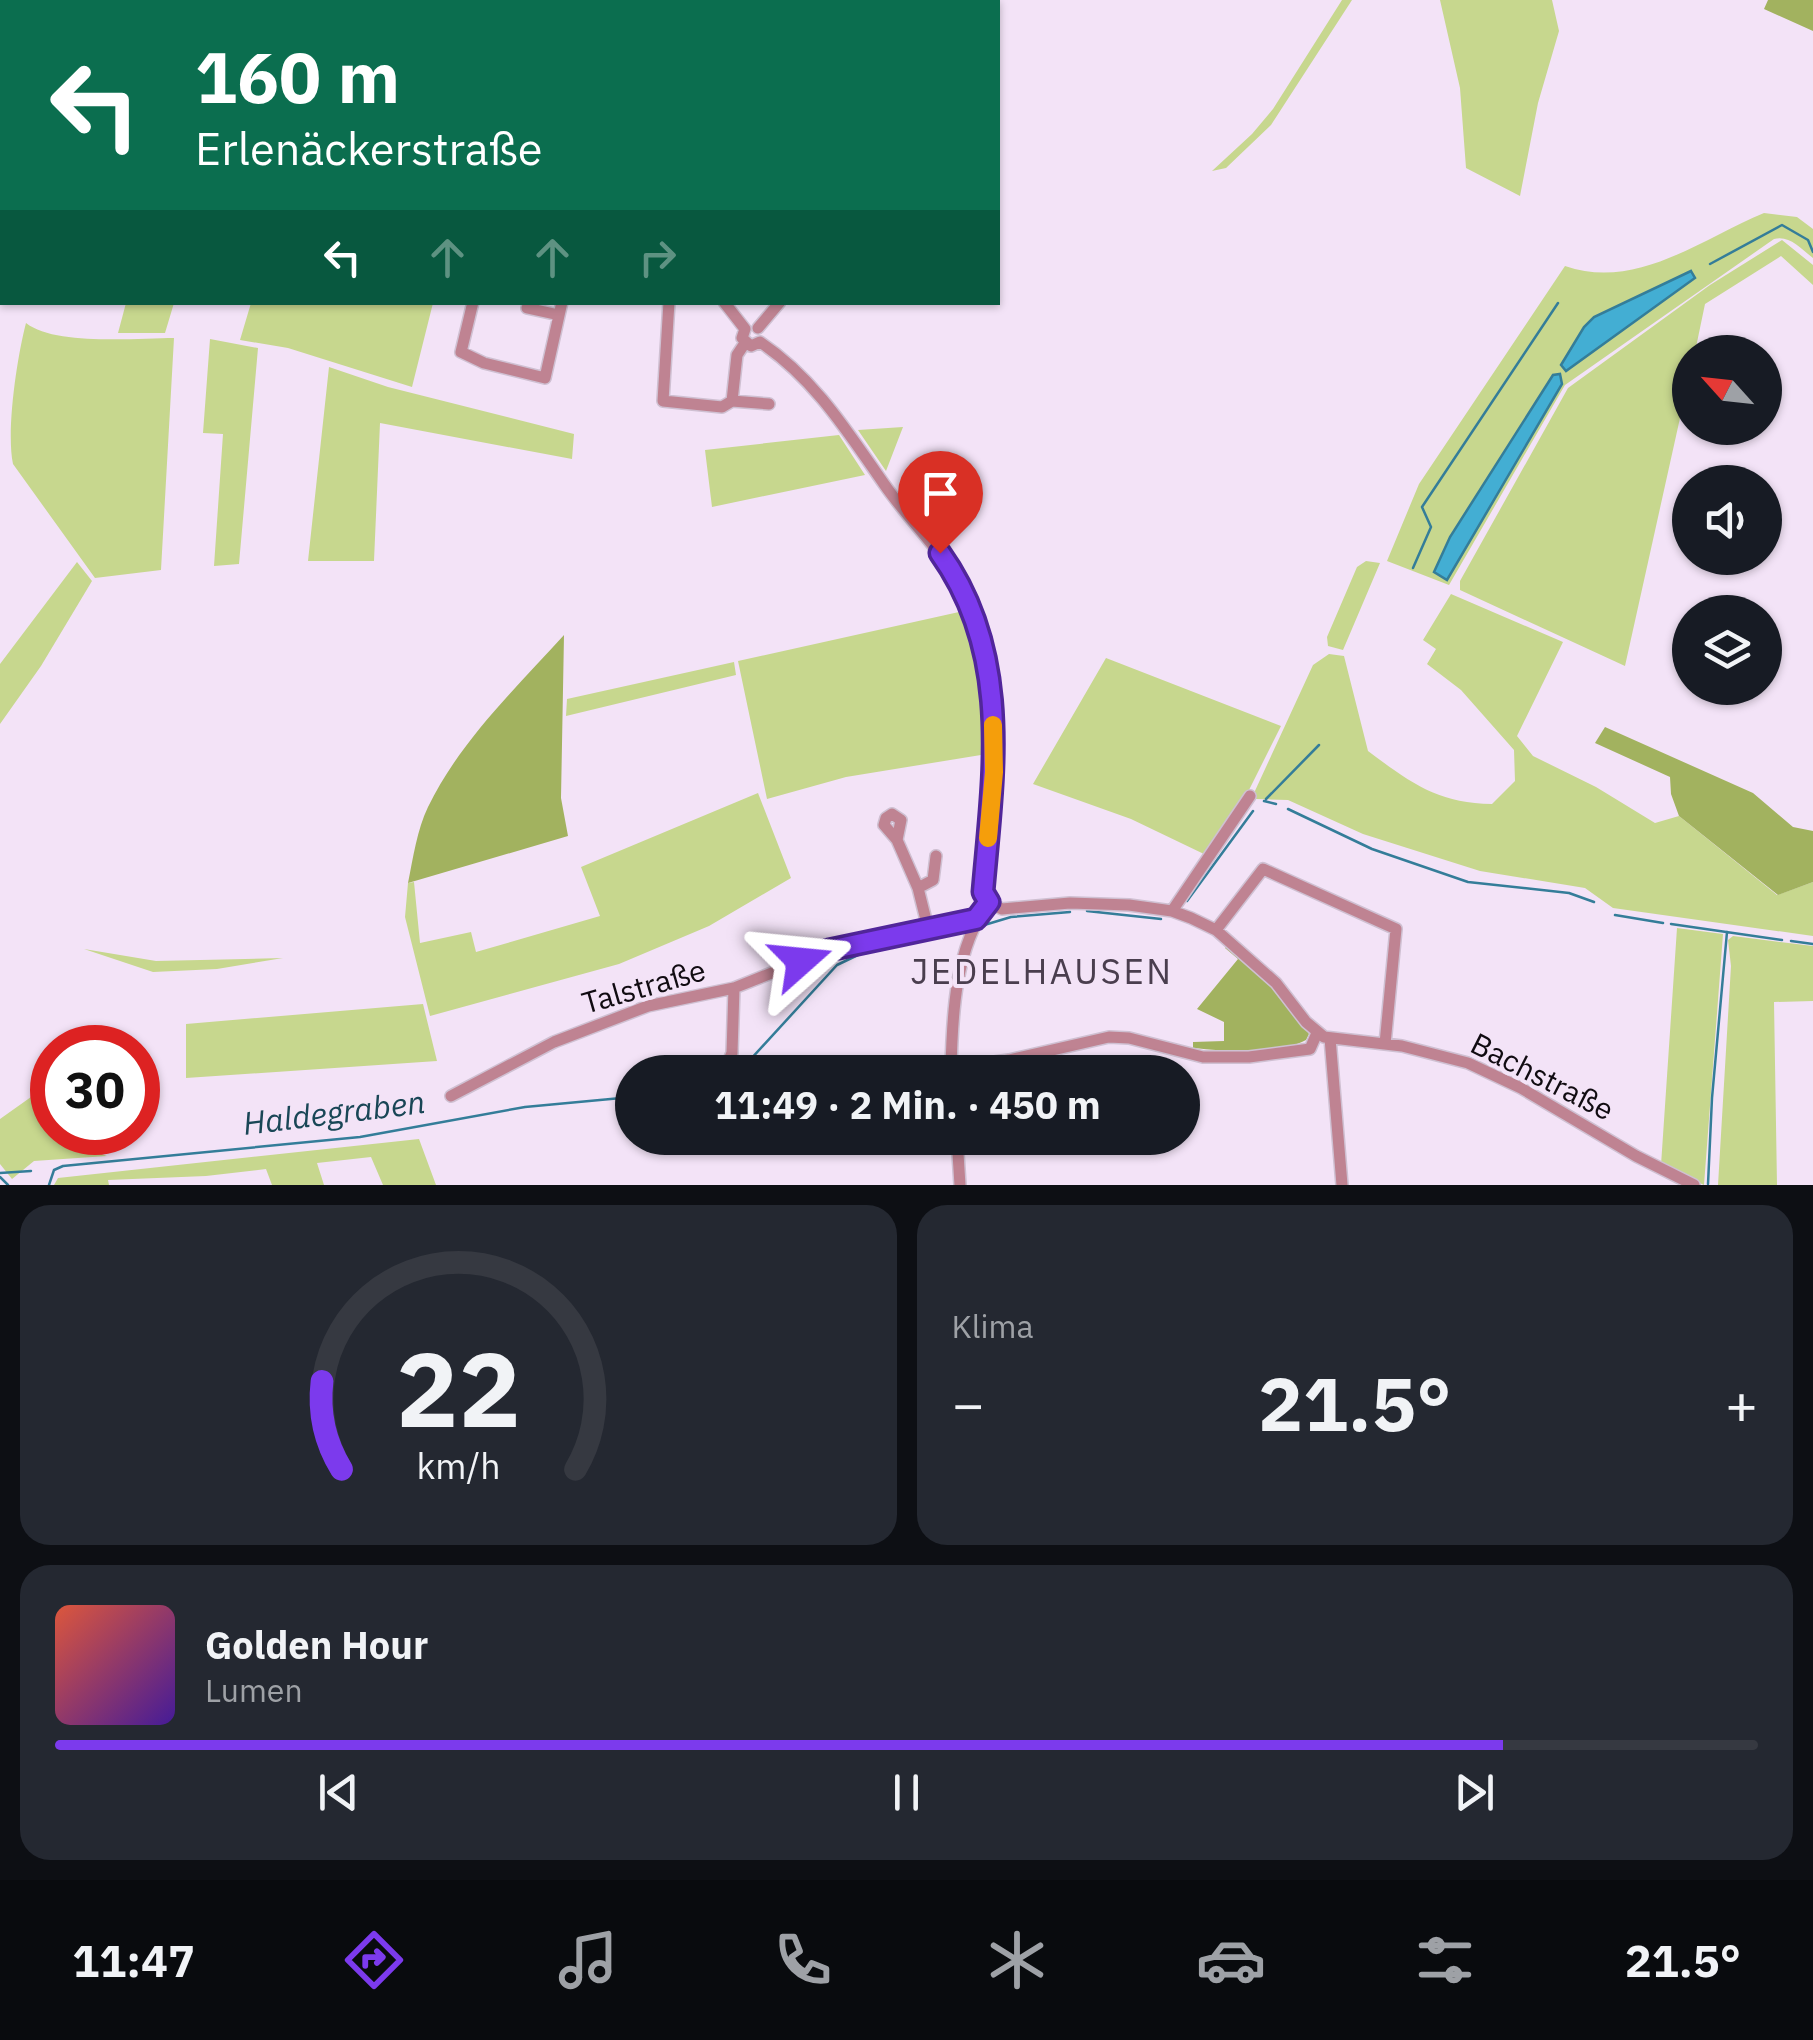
<!DOCTYPE html>
<html lang="de">
<meta charset="utf-8">
<style>
:root{--surface:#171b24;--page:#242831;--text:#f1f3f6;--muted:#9ea1a6;--line:#363941;--accent:#7c3aed}
body{margin:0;font-family:"IBM Plex Sans",sans-serif;background:var(--page);color:var(--text);height:100vh;display:flex;flex-direction:column;font-size:38px;white-space:nowrap}
*{box-sizing:border-box;margin:0}
p{font-size:32px;color:var(--muted)}
.icon{flex:none;width:55px;height:55px;fill:none;stroke:currentColor;stroke-width:2;stroke-linecap:round;stroke-linejoin:round}
.map{position:relative;height:1185px;overflow:hidden}
.side{display:flex;flex-direction:column;gap:20px;padding:20px;background:#0d0f14;flex:1}
.side>*{flex:none}
.top-card{position:absolute;left:0px;top:0px;width:1000px;height:305px;box-shadow:0 2px 8px #0004;background:#0b6e4f;color:#fff;overflow:hidden}
.needle{width:65px;rotate:297deg}
.buttons{position:absolute;left:1672px;top:335px;display:grid;gap:20px}
.buttons a{display:grid;place-items:center;width:110px;height:110px;border-radius:50%;background:var(--surface);box-shadow:0 2px 8px #0004;font-size:50px}
.speed{position:absolute;left:30px;top:1025px;display:flex;gap:20px;font-size:50px;font-weight:700;text-align:center}
.speed>*{display:grid;place-content:center;width:130px;height:130px;border-radius:50%;background:var(--surface);box-shadow:0 2px 8px #0004;line-height:1}
.speed .limit{border:15px solid #d22;background:#fff;color:#111}
.pin{position:absolute;display:grid;place-items:center;width:85px;height:85px;color:#fff;margin:-102px -42px;border-radius:50% 50% 50% 0;rotate:-45deg;box-shadow:0 0 10px #0007}
.pin .icon{rotate:45deg}
.me{position:absolute;width:110px;margin:-55px;rotate:72deg;stroke-linejoin:round;filter:drop-shadow(0 0 8px #0008)}
.turn{display:flex;align-items:center;gap:35px;height:210px;padding:0 30px;font-size:45px}
.turn .icon{width:130px;height:130px;stroke-width:2.5}
.turn b{display:block;font-size:70px;line-height:85px}
.lanes{display:flex;align-items:center;height:95px;padding:0 30px;background:#0003;justify-content:center;gap:50px;direction:ltr}
.lanes .off{opacity:.35}
.big{font-size:75px;font-weight:800;line-height:1.1}
.side .card{flex:1;display:flex;flex-direction:column;justify-content:center;gap:15px;min-width:0;padding:0 35px;border-radius:30px;background:var(--page)}
.side .dial{align-items:center;gap:0}
.dial svg{height:260px;overflow:visible;fill:none;stroke:var(--line);stroke-width:7;stroke-linecap:round;text-anchor:middle}
.dial text{fill:var(--text);stroke:none}
.song{display:flex;align-items:center;gap:30px}
.cover{width:120px;height:120px;border-radius:15px;background:linear-gradient(135deg,hsl(10 70% 55%),hsl(260 70% 35%))}
.played{height:10px;border-radius:5px;background:linear-gradient(90deg,var(--accent) 85%,var(--line) 85%)}
.keys{display:flex;justify-content:space-around;direction:ltr}
.heat{display:flex;justify-content:space-between;align-items:center;font-size:55px;direction:ltr}
.side .tiles{flex:1;display:grid;gap:20px;grid-template-columns:1fr 1fr}
.card:last-child{grid-column:span 2}
.trip{position:absolute;left:615px;top:1055px;width:585px;height:100px;border-radius:50px;background:var(--surface);box-shadow:0 2px 8px #0004;font-weight:800;line-height:100px;text-align:center}
.menu{display:flex;height:160px;justify-content:space-around;align-items:center;background:#090b0e;color:var(--muted)}
.menu .icon{width:70px;height:70px}
.menu .on{color:var(--accent)}
.menu b{font-size:45px;color:var(--text)}
.map>svg:first-child{display:block}
.green{fill:#c7d78e;fill-rule:evenodd}
.forest{fill:#a2b25f}
.water{fill:#43aed3;stroke:#347d99;stroke-width:2.5}
.lines{fill:none;stroke-linecap:round;stroke-linejoin:round}
.stream{stroke:#347d99;stroke-width:2.5}
.minor-casing{stroke:#cfc0d2;stroke-width:14}
.minor{stroke:#bf8392;stroke-width:11}
.route-casing{stroke:#51269a;stroke-width:25}
.route{stroke:#7c3aed;stroke-width:18}
.slow{stroke:#f59e0b;stroke-width:18}
.labels{text-anchor:middle;stroke-width:8;stroke-linejoin:round;paint-order:stroke}
.street-label{font-size:30px;fill:#100b11;stroke:#f3e3f7}
.water-label{font-size:32px;font-style:italic;fill:#194656;stroke:#f3e3f7}
.quarter-label{font-size:35px;letter-spacing:2.5px;fill:#4a3e4e;stroke:#f3e3f7}
</style>
<div class="map">
<svg width="1813" height="1185" viewBox="0 0 1813 1185">
<rect width="100%" height="100%" fill="#f3e3f7"/>
<path class="green" d="M1342,0H1352L1271,125L1226,168L1212,171L1252,134L1273,109Z
M1440,0H1552L1559,31L1538,103L1520,196L1466,168L1460,88Z
M1764,213L1797,217L1813,229V258C1801,249 1790,235 1774,239L1565,385L1449,585L1387,561L1419,484L1565,266C1636,291 1701,239 1764,213ZM1553,376L1561,384L1448,579L1434,572L1450,537Z
M1782,240L1813,265V285L1781,256L1705,304L1695,352H1690V373L1625,666L1460,590V581L1568,388L1710,285Z
M126,303H174L165,333H118Z
M251,303V302L433,303L412,387L288,348L240,340Z
M26,323C55,346 137,338 174,338L161,570L95,578L13,464C6,431 17,357 26,323Z
M210,339L258,348L239,564L214,566L223,434L203,433Z
M329,367L388,387L574,434L572,459L380,423L374,561H308Z
M903,427L886,471L858,430Z
M839,435L865,475L712,507L705,450Z
M1366,561L1380,563L1343,650L1328,646L1327,637L1357,567Z
M77,562L92,581L41,666L0,724V664Z
M1451,594L1563,642L1517,736L1533,756L1596,787L1655,823L1679,816L1777,895L1813,882V936L1613,908L1585,888L1480,871L1363,834L1288,800L1256,799L1254,793L1313,665L1329,654L1344,656L1368,751C1411,783 1437,803 1492,804L1515,781L1514,750L1461,690L1427,664L1436,649L1423,640Z
M959,612L962,617L969,616L982,678L987,754L846,777L767,799L738,661Z
M1106,658L1281,726L1246,796L1206,855L1131,819L1033,784Z
M734,662L736,675L566,716L567,699Z
M758,793L791,878L709,926L619,964L430,1016L405,917L408,883L414,882L420,943L471,932L476,952L600,916L581,867Z
M1677,928L1723,934L1704,1185L1661,1165Z
M1733,936L1813,946V1001L1774,1002L1777,1185H1718L1731,966L1728,940Z
M84,949L156,961L283,958L217,969L153,972Z
M423,1004L437,1061L186,1078V1024Z
M31,1097L52,1122V1132L62,1133L83,1147L107,1156L34,1161L12,1179L0,1164V1119Z
M419,1139L436,1185H383L371,1157L317,1163L324,1185H272L266,1169L206,1176L108,1180L109,1185H54L58,1178Z"/>
<path class="forest" d="M1768,0H1813V31L1764,9Z
M564,635L561,798L568,836L408,883C413,858 417,830 428,807C460,741 516,688 564,635Z
M1605,727L1753,793L1793,827L1813,831V882L1778,895L1679,816L1671,794L1670,777L1595,743Z
M1228,944C1257,971 1290,998 1309,1034L1306,1040C1273,1057 1228,1051 1193,1048V1042L1224,1041V1022L1197,1009L1238,959L1225,948Z"/>
<path class="water" d="M1691,271L1695,278L1566,371L1561,365L1584,327L1594,317Z
M1560,374L1562,384L1447,580L1434,572L1450,537L1553,375Z"/>
<g class="lines">
<path class="stream" d="M1710,264L1782,225L1808,240L1813,252
M1413,568L1431,527L1422,507L1558,303
M1266,799L1319,745
M1264,801L1276,804
M1288,809L1372,849L1468,882L1569,893L1594,902
M1187,901L1253,811
M1087,911L1161,919
M1615,915L1663,923
M1671,924L1782,940
M981,926L1011,917L1070,912
M1791,941L1813,944
M739,1072L837,965L860,954L965,931
M0,1173L31,1171
M0,1177L8,1185
M1708,1184L1712,1098L1727,932
M49,1185L54,1170L63,1166L360,1137L525,1107L632,1097"/>
<defs>
<path id="minor" d="M528,0L529,2
M886,0L893,2
M119,2V0
M612,2L613,0
M645,2L650,0
M0,25L2,26
M473,302L461,352L484,363L545,378L562,302
M669,302L663,401L722,407L732,401L737,355L745,343
M724,302L745,329L742,338L751,346L760,342C814,378 847,431 884,484C908,519 940,549 962,586C1011,669 991,801 983,892L989,903
M527,308L559,315
M758,328L780,302
M732,401L769,404
M897,840L884,825L886,818L892,814L901,820L897,840L918,888L928,928
M918,888L933,880L936,856
M989,903L1002,909L1070,903L1129,905L1172,911L1191,918L1216,930L1276,983L1306,1022L1324,1037L1402,1046L1468,1063L1521,1088L1636,1156L1694,1185
M1172,911L1250,796
M1216,930L1263,869L1396,929L1385,1044
M1330,1038L1342,1185
M951,1068L1009,1060L1109,1037L1129,1038L1203,1057H1249L1310,1049L1317,1033
M951,1071C952,1017 955,946 989,903
M724,1072L732,1053L734,988
M451,1096L554,1042L648,1006L734,988L829,950L976,919
M957,1138L960,1185"/>
</defs>
<use href="#minor" class="minor-casing"/>
<use href="#minor" class="minor"/>
</g>
<g class="lines">
<defs>
<path id="route" d="M801,961L829,950L976,919L989,902L983,892C993,775 1013,655 940,553"/>
</defs>
<use href="#route" class="route-casing"/>
<use href="#route" class="route"/>
<path class="slow" d="M988,838L994,772L993,725"/>
</g>
<g class="labels">
<g class="street-label">
<text transform="translate(644 987) rotate(-16)" y="10">Talstraße</text>
<text transform="translate(1542 1077) rotate(27)" y="10">Bachstraße</text>
</g>
<g class="water-label">
<text transform="translate(334 1113) rotate(-7)" y="11">Haldegraben</text>
</g>
<g class="quarter-label">
<text x="1042" y="984">JEDELHAUSEN</text>
</g>
</g>
</svg>
<div class="buttons">
<a><svg class="needle" viewBox="-14 -14 28 28"><path d="M0-13l5 13h-10z" fill="#e53935"/><path d="M0 13l5-13h-10z" fill="#9ea1a6"/></svg></a>
<a><svg class="icon" aria-label="sound" viewBox="0 0 24 24"><path d="M4 9h4l5-4v14l-5-4H4zM17 9q2 3 0 6"/></svg></a>
<a><svg class="icon" aria-label="layers" viewBox="0 0 24 24"><path d="M12 4l9 5-9 5-9-5zM3 14l9 5 9-5"/></svg></a>
</div>
<div class="speed"><div class="limit">30</div></div>
<div class="pin" style="left:940px;top:553px;background:#d93025"><svg class="icon" aria-label="arrive" viewBox="0 0 24 24"><path d="M6 21V4h12l-3 4 3 4H6"/></svg></div>
<svg class="me" style="left:801px;top:961px" viewBox="-20 -20 40 40"><path d="M0-17L14 15 0 8-14 15z" fill="#7c3aed" stroke="#fff" stroke-width="4"/></svg>
<div class="trip">11:49 · 2 Min. · 450 m</div>
<div class="top-card">
<div class="turn"><svg class="icon" aria-label="left" viewBox="0 0 24 24"><path d="M17 20v-9H6M10 6l-5 5 5 5"/></svg><div><b>160 m</b>Erlenäckerstraße</div></div>
<div class="lanes"><svg class="icon" aria-label="left" viewBox="0 0 24 24"><path d="M17 20v-9H6M10 6l-5 5 5 5"/></svg><svg class="icon off" aria-label="ahead" viewBox="0 0 24 24"><path d="M12 20V5M6 11l6-6 6 6"/></svg><svg class="icon off" aria-label="ahead" viewBox="0 0 24 24"><path d="M12 20V5M6 11l6-6 6 6"/></svg><svg class="icon off" aria-label="right" viewBox="0 0 24 24"><path d="M7 20v-9h11M14 6l5 5-5 5"/></svg></div>
</div>
</div>
<section class="side">
<div class="tiles">
<div class="card dial"><svg viewBox="0 0 100 80">
<path d="M14 69A42 42 0 1 1 86 69"/>
<path d="M14 69A42 42 0 0 1 8 42" stroke="#7c3aed"/>
<text x="50" y="56" font-size="32" font-weight="700">22</text>
<text x="50" y="72" font-size="11">km/h</text>
</svg></div>
<div class="card"><p>Klima</p>
<div class="heat"><a>−</a><b class="big">21.5°</b><a>+</a></div>
</div>
<div class="card">
<div class="song"><i class="cover"></i><div><b>Golden Hour</b><p>Lumen</p></div></div>
<div class="played"></div>
<div class="keys"><svg class="icon" aria-label="previous" viewBox="0 0 24 24"><path d="M18 5L8 12l10 7zM5 5v14"/></svg><svg class="icon" aria-label="pause" viewBox="0 0 24 24"><path d="M8 5v14M16 5v14"/></svg><svg class="icon" aria-label="next" viewBox="0 0 24 24"><path d="M6 5l10 7-10 7zM19 5v14"/></svg></div>
</div>
</div>
</section>
<nav class="menu">
<b>11:47</b>
<svg class="icon on" aria-label="directions" viewBox="0 0 24 24"><path d="M12 3l9 9-9 9-9-9zM9 14v-3h6M13 9l2 2-2 2"/></svg>
<svg class="icon" aria-label="music" viewBox="0 0 24 24"><path d="M9 18V5l10-2v13"/><circle cx="6" cy="18" r="3"/><circle cx="16" cy="16" r="3"/></svg>
<svg class="icon" aria-label="phone" viewBox="0 0 24 24"><path d="M5 4h4l2 5-3 2q2 4 5 5l2-3 5 2v4C11 20 4 13 5 4z"/></svg>
<svg class="icon" aria-label="climate" viewBox="0 0 24 24"><path d="M12 3v18M4 7l16 10M4 17L20 7"/></svg>
<svg class="icon" aria-label="car" viewBox="0 0 24 24"><path d="M5 17H2v-5l4-1 3-4h7l3 4 3 1v5h-3M9 17h6M6 11h13"/><circle cx="7" cy="17" r="2"/><circle cx="17" cy="17" r="2"/></svg>
<svg class="icon" aria-label="filters" viewBox="0 0 24 24"><path d="M4 7h16M4 17h16"/><circle cx="9" cy="7" r="2"/><circle cx="15" cy="17" r="2"/></svg>
<b>21.5°</b>
</nav>
